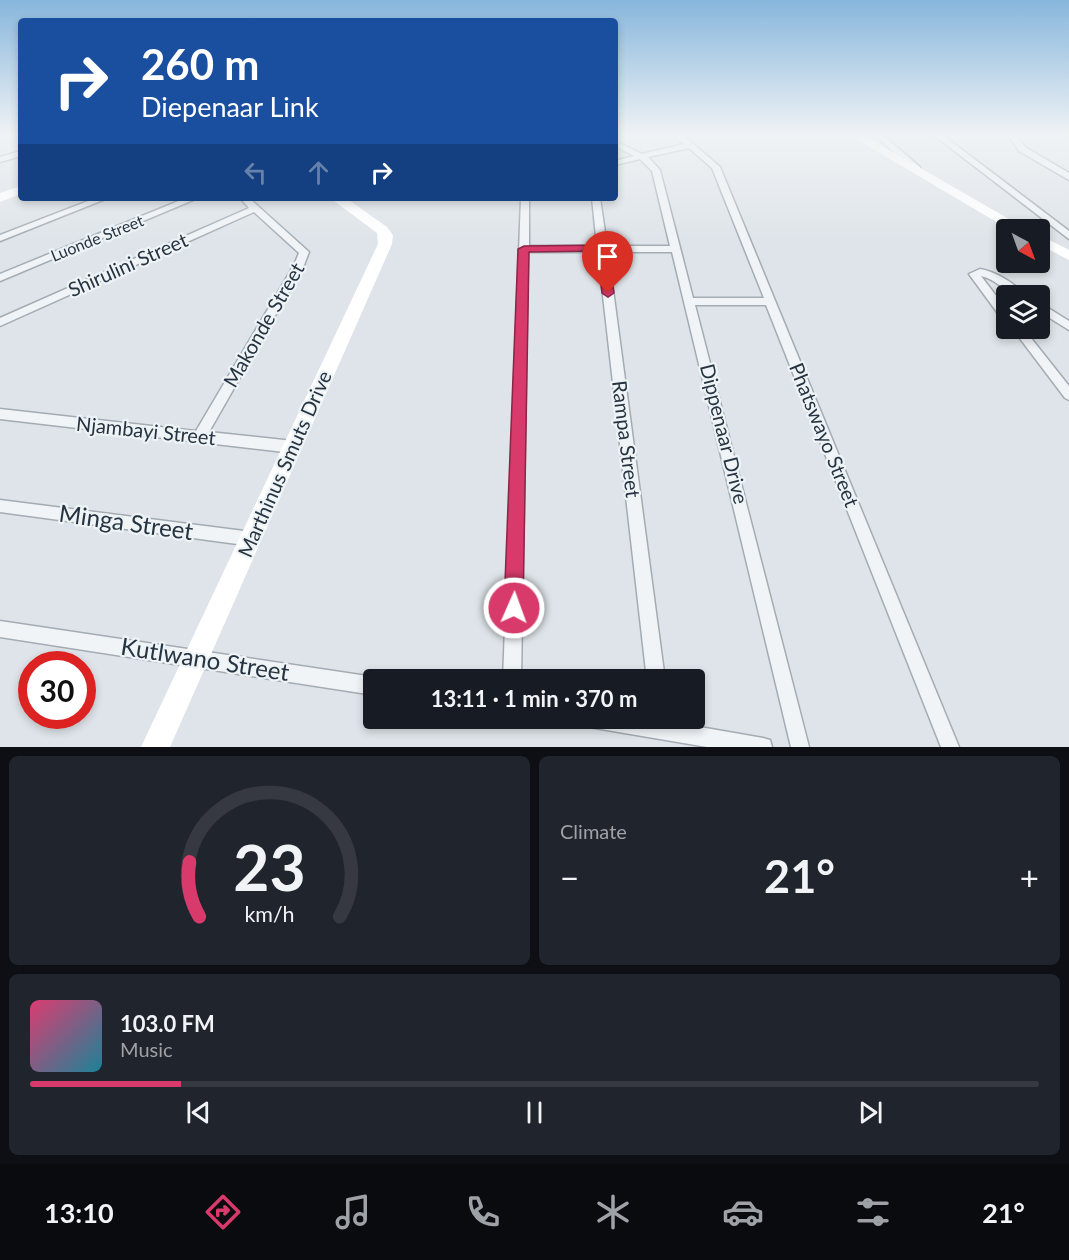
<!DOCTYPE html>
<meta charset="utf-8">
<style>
:root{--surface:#171b24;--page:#20242c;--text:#f1f3f6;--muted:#9ea1a6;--line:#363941;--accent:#d73a6b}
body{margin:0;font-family:Lato,sans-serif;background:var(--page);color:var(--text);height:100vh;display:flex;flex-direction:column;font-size:22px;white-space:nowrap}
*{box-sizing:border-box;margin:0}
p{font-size:20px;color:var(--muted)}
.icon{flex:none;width:33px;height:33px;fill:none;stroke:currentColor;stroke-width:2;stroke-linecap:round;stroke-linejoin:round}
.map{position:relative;height:747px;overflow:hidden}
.panel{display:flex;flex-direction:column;gap:9px;padding:9px;background:#0d0f14;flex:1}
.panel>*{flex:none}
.guide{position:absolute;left:18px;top:18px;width:600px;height:183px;border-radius:6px;box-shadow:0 3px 9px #0003;background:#1a4fa0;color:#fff;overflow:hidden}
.needle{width:39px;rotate:139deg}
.tools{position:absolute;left:996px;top:219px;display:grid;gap:12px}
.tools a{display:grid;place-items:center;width:54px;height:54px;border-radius:6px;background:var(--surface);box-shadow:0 3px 9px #0003;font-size:30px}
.speed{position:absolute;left:18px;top:651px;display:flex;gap:12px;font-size:30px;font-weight:700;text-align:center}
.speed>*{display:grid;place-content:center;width:78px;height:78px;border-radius:50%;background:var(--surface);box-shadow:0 3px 9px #0003;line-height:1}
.speed .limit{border:9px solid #d22;background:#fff;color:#111}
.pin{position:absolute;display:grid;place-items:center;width:51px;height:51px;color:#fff;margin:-62px -26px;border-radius:50% 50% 50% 0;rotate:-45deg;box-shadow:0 0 6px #0007}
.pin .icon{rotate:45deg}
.me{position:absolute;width:66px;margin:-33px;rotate:2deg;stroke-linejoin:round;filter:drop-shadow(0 0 4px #0008)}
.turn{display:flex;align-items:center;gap:21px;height:126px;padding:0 24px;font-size:27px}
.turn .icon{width:78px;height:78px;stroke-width:2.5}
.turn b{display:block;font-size:42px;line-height:51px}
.lanes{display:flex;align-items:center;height:57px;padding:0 24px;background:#0003;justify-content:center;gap:30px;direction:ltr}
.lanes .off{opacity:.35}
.big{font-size:45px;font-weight:700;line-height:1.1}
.panel .widget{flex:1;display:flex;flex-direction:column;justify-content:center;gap:9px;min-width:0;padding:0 21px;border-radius:9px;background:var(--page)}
.panel .dial{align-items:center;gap:0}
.dial svg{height:156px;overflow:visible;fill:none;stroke:var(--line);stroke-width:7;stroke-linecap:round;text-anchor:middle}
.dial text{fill:var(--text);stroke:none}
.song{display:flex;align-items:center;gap:18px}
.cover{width:72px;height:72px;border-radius:9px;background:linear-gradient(135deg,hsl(340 70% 55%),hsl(190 70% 35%))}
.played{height:6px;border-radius:3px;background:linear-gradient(90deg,var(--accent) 15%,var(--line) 15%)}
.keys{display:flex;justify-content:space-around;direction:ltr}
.heat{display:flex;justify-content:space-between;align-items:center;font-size:33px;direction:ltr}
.panel .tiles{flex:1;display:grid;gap:9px;grid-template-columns:1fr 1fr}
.widget:last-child{grid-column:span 2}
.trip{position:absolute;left:363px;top:669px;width:342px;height:60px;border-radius:6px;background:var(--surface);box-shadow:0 3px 9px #0003;font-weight:700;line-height:60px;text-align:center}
.menu{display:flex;height:96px;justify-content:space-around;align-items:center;background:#090b0e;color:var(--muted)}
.menu .icon{width:42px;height:42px}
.menu .selected{color:var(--accent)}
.menu b{font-size:27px;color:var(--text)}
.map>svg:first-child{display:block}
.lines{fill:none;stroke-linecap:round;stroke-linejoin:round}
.street-casing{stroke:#a3acb3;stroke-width:3}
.street{fill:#f1f4f7;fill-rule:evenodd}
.secondary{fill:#fff;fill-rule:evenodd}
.route{fill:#d73a6b;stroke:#8c2646;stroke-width:1.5}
.labels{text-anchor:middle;stroke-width:4.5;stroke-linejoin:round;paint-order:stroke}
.far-street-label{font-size:16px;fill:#263441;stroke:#eef3f6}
.street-label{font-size:20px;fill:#263441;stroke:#eef3f6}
.near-street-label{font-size:24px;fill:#263441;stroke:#eef3f6}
</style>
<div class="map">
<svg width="1069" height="747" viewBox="0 0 1069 747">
<rect width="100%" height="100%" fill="#dee4e9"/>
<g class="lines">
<defs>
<path id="street" d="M675,136H684L720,167L959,747H941L766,305H695L809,747H791L672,252H608L665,680H647L598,252H528L521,680H503L521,198H529V246H597L592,198H600L607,246H670L652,171L640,159L615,165V161L634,156L615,146V141L642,154L684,144ZM689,148L712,168L764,298H693L660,170L648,157Z
M876,136H884L920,167V171H914Z
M935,136H944L1069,231V239Z
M1009,136H1017L1025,147L1069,173V180L1019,151Z
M21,151V156L0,162V157Z
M96,198H108L0,241V235Z
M186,198H198L0,281V274Z
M240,198H249L309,252L304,265L209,432L293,441L298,443L300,447L298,451L293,453L0,419V409L196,431L294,265L299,253L254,212L0,326V318L249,208Z
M980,269C997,272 1014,283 1026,296C1005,296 1000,280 981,276L1006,309V320L1002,319L969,274Z
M1040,303L1069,321V330L1040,312Z
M1012,328H1023L1069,386V400L1065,398Z
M0,500L252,532L257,534L260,539L257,544L252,546L0,512Z
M0,621L374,677L380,680H374V695L0,637Z
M580,718H648L763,738L770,740L772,747H707L589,727L582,725Z"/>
</defs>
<use href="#street" class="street-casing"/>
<use href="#street" class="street"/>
<path class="secondary" d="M851,136H865L1028,230H1010Z
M21,186V194L0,202V193Z
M330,198H346L387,227L393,235L392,244L170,747H141L378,244L377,233Z
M1040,235L1069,250V260L1040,245Z"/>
</g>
<linearGradient id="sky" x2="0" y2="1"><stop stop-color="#87b6dc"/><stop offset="0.56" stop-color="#f0f3f5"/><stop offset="1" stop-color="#f0f3f5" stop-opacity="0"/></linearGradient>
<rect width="1069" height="241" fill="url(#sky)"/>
<path class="route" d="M606,245L614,293L608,297L602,293L597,251L529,252L523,608L520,614L514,617L507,614L504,608L518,249L524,246Z"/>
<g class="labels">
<g class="far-street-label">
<text transform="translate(97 238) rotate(-22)" y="6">Luonde Street</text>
</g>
<g class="street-label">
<text transform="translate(128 265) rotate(-24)" y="7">Shirulini Street</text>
<text transform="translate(264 325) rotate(-60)" y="7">Makonde Street</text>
<text transform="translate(146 431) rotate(6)" y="7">Njambayi Street</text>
<text transform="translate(724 434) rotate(76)" y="7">Dippenaar Drive</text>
<text transform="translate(824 435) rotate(68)" y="7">Phatswayo Street</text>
<text transform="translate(626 439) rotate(83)" y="7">Rampa Street</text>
<text transform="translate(285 464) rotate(-66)" y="7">Marthinus Smuts Drive</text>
</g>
<g class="near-street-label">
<text transform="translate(126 523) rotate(8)" y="8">Minga Street</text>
<text transform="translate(205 660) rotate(9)" y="8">Kutlwano Street</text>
</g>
</g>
</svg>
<div class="tools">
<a><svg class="needle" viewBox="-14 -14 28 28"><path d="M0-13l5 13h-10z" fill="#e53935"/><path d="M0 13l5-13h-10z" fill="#9ea1a6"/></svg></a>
<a><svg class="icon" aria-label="layers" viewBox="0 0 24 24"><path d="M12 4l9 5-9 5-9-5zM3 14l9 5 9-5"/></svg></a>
</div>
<div class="speed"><div class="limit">30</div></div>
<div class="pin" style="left:608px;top:293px;background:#d93025"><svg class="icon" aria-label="arrive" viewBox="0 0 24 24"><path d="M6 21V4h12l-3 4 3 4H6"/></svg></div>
<svg class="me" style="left:514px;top:608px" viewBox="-20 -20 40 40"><circle r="17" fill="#d73a6b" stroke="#fff" stroke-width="3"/><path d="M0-11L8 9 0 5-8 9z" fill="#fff"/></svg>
<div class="trip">13:11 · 1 min · 370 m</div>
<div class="guide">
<div class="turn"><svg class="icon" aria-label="right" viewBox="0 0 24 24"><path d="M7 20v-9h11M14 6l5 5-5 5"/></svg><div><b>260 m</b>Diepenaar Link</div></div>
<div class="lanes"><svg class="icon off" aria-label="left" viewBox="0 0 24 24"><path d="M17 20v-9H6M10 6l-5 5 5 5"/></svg><svg class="icon off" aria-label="ahead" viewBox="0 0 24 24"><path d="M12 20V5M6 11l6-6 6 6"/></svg><svg class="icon" aria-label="right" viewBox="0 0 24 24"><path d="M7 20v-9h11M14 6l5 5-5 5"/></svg></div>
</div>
</div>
<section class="panel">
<div class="tiles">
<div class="widget dial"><svg viewBox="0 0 100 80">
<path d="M14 69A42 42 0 1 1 86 69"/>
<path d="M14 69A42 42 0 0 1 9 41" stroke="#d73a6b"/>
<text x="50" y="56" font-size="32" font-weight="700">23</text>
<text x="50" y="72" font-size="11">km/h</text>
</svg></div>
<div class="widget"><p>Climate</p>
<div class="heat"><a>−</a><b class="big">21°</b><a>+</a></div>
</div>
<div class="widget">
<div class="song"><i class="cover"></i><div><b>103.0 FM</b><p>Music</p></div></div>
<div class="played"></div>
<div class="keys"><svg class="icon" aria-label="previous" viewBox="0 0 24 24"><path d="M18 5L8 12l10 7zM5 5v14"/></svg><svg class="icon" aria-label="pause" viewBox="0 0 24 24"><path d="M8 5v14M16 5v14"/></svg><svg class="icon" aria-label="next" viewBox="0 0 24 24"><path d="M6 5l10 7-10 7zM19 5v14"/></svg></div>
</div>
</div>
</section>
<nav class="menu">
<b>13:10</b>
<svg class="icon selected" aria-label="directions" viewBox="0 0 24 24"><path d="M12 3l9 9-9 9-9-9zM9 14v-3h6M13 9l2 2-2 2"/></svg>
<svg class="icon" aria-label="music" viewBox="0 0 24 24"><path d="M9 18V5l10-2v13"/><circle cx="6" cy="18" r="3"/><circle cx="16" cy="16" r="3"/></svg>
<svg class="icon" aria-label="phone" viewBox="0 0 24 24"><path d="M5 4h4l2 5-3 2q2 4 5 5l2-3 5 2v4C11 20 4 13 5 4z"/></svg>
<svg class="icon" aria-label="climate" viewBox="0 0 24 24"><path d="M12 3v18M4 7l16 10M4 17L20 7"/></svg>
<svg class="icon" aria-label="car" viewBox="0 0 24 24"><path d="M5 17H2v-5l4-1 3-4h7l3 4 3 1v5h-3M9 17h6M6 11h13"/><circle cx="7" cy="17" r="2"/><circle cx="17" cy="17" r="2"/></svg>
<svg class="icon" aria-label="filters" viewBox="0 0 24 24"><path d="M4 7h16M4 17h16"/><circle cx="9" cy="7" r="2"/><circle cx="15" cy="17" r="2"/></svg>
<b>21°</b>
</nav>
